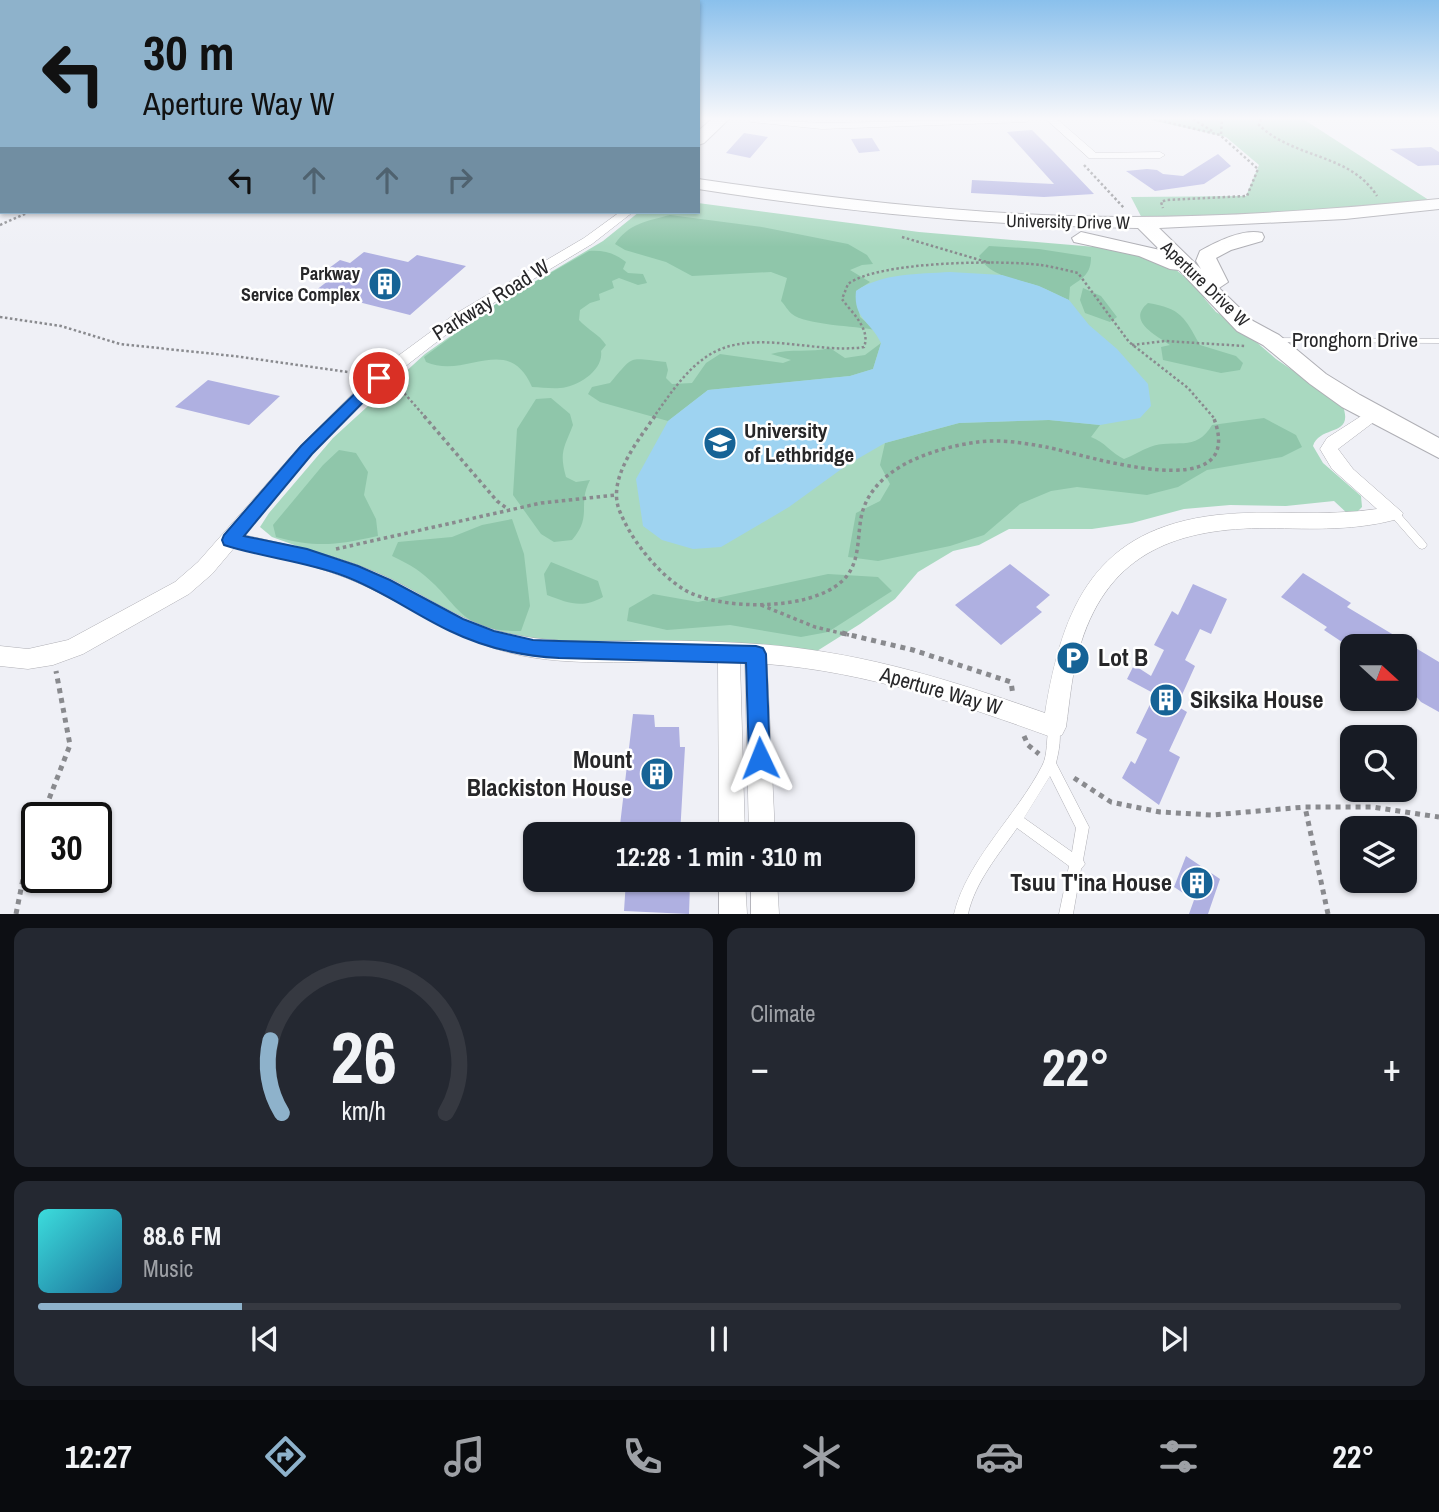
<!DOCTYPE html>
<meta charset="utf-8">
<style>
:root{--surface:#171b24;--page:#242831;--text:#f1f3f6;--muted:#9ea1a6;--line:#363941;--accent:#8eb2cb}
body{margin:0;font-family:"Archivo Narrow",sans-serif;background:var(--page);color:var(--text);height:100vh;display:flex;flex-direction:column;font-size:26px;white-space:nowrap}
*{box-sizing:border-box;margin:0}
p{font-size:23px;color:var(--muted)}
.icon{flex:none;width:38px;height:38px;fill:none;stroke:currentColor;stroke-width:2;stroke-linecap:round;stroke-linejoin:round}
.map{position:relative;height:914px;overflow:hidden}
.side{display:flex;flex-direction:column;gap:14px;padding:14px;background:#0d0f14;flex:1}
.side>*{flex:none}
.top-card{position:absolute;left:0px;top:0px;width:700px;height:214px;box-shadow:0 2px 5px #0004;background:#8eb2cb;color:#111;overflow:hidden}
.needle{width:46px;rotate:111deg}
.buttons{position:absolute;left:1340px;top:634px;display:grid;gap:14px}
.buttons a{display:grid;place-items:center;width:77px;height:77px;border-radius:14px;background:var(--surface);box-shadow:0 2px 5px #0004;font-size:35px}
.speed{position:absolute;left:21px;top:802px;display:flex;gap:14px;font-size:35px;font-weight:700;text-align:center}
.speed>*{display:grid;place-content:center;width:91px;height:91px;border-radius:50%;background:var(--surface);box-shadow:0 2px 5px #0004;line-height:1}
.speed .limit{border:4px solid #111;border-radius:10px;background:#fff;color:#111}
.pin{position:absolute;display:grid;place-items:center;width:60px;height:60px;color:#fff;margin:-30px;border:4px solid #fff;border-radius:50%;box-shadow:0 2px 7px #0007}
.me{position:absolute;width:77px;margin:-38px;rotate:358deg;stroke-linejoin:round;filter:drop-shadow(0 0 5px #0008)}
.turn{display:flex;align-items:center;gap:24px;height:147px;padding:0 28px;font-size:32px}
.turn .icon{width:91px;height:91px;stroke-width:2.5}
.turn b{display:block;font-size:49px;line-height:60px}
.lanes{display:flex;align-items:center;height:66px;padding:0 28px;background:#0003;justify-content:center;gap:35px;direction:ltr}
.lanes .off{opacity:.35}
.big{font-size:52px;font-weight:800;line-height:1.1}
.side .tile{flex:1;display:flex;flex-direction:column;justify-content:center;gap:10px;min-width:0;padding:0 24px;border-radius:14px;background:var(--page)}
.side .dial{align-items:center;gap:0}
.dial svg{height:182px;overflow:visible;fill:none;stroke:var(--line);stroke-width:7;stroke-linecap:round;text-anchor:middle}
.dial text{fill:var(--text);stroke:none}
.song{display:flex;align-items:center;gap:21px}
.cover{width:84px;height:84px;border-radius:10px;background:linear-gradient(135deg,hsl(180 70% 55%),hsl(200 70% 35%))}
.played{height:7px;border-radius:4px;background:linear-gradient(90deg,var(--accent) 15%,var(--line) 15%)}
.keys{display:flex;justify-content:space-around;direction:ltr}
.heat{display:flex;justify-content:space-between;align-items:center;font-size:38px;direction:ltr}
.side .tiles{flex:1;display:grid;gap:14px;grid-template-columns:1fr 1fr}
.tile:last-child{grid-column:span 2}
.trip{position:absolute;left:523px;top:822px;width:392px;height:70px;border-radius:14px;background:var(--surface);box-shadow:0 2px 5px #0004;font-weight:800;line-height:70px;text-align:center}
.tab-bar{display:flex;height:112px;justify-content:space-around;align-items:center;background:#090b0e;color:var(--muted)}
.tab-bar .icon{width:49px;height:49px}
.tab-bar .selected{color:var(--accent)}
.tab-bar b{font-size:32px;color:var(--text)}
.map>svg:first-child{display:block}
.green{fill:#a9d9c0}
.forest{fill:#8fc6aa}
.water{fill:#9ed3f1}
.building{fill:#afb0e1}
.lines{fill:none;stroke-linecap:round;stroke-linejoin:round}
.lane-casing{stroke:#afafb5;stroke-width:1}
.street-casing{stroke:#afafb5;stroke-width:1}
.secondary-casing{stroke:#afafb5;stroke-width:2}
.path-far2{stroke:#898a8e;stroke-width:2.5;stroke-dasharray:2.5 2.5;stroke-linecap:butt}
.path-far1{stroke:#898a8e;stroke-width:3.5;stroke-dasharray:3.5 3.5;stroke-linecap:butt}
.path{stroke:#898a8e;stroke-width:5;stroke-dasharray:5 5;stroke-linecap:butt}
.lane{fill:#fff;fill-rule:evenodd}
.street{fill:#fff;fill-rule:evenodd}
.secondary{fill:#fff;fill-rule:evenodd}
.route{fill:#1a73e8;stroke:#114b97;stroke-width:2}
.labels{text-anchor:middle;stroke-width:5;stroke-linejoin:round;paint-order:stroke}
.far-street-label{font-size:18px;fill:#272729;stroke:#fff}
.far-poi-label{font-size:18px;font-weight:bold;fill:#272729;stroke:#fff;text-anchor:end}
.street-label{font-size:21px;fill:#272729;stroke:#fff}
.poi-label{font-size:21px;font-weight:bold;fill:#272729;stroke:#fff;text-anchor:start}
.near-poi-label{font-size:24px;font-weight:bold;fill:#272729;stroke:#fff;text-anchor:start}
</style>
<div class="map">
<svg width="1439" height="914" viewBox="0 0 1439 914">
<rect width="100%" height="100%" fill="#eff0f6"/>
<path class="green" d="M1146,119H1303L1435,204L1145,224L1131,197L1246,196L1259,165L1226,137Z
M698,203L919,232L1119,249L1175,269L1203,292L1204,298L1216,312L1233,322L1276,359L1342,404C1356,438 1320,424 1313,446L1323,463L1361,496L1362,507L1356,513L1348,514L1334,501L1286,506L1230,505L1184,509L1132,523L1092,529H1009L979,545L953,551L918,572L895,599L860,624L817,651L557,642L496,634L361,569L272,537L260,527L269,513L333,438L425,354L492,307L603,241L639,212H698Z"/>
<path class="forest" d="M670,215L762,227L848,244L867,255L873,264L862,265L850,270L870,282L856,291L860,317L875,330C856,326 805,325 792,314C788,311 785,305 781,301L787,278L771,272L692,276L666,262L625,250L615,244C628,224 647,221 670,215Z
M989,246L1039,249L1091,257C1091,274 1083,278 1070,287L1069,300C1059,296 1049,290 1038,286C1018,279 989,277 979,256Z
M589,251C604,250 614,253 626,262L623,269L628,273L643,274L647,283L638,285L619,278L612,281L614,288L599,294L600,300L590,303L580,310L579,320C588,330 599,334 606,345L601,351C604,370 578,387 560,388C551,389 541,387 532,387C508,332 466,380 426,362L424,357L496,304Z
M1083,288L1101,296L1117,317L1110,322L1085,313L1080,300Z
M1148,303C1181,308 1185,318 1200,345L1236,356L1243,363L1240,370L1221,373L1163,360L1161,347L1170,345C1156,335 1126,321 1148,303Z
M881,343L873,369L850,376L708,390L668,421L600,402L588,394L592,387L610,383C635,354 627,358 666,362L668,370L666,378L672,384L692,383L706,363L720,354L783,363L791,360L771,354C791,348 810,353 830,348L845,358L865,355Z
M551,398L570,414L573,425C564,448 559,452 566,477L576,482L590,480C577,505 593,516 572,540L554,542L541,534L513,495L517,429L536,399Z
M1264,418L1296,435L1302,447L1282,457L1207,470L1178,487L1147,495L1077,487L1051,491L1020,504L984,535L950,546L878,561L848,557L856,513L880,501L890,484L880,465L885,443L959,423L1049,420L1100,425L1091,437C1105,442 1111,453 1124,459C1133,456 1141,450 1150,447C1174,438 1196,453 1212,425Z
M339,450L356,453L368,472L364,495L376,519L378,536C336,545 318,548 276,537L273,525L323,465Z
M512,519L524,554L530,606L521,631C455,632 460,600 416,569C409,564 400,560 392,556L398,542L452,537L482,525Z
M551,562L598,581L603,597C582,609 568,603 547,595L544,574Z
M828,574L878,577L892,591L828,632L801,637L730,625L667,630L627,621L629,608L653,594L698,602Z"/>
<path class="water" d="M950,272L1002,275L1039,286L1069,300L1089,325L1117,349L1148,384L1151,406L1140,418L1100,425L1049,420L959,423L885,443L847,465L789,507L721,547L693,549L662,540L643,526L636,479L668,421L708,390L850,376L873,369L881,343C871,321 853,319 856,291C882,273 918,274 950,272Z"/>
<path class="building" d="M1032,130L1052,150L1094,194L1044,197L971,193L972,180L1054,184L1007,132Z
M744,133L768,137L750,158L726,153Z
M872,138L880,151L859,153L851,139Z
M1431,147L1439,152V165L1418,166L1390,149Z
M1218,154L1231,166L1204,184L1155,191L1126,171L1147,169L1157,170L1163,174L1183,176Z
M364,252L408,262L417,255L466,266L410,315L315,291L333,277L321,274L340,260L350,263Z
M208,380L280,396L249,425L175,407Z
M1010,564L1050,595L1036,607L1042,612L1001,645L955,605Z
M1303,573L1351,603L1347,607L1439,662V712L1421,702L1405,684V646H1348L1324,630L1327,627L1281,597Z
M1193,584L1227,599L1211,634L1200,629L1185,660L1195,666L1177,706L1187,712L1169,751L1180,757L1159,805L1122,778L1131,761L1135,764L1147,739L1136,733L1155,694L1127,679L1134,665L1151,676L1164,650L1154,645L1172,611L1178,615Z
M633,714L654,715L655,727H679L680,747H685L680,835H624L625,825H620Z
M1186,856L1220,879L1208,914H1189L1194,900L1174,887Z
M626,880H684V883L690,884L689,914L624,911Z"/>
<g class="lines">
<defs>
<path id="lane" d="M1270,338L1439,339V343L1273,342L1269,340Z
M1394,509L1397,510L1425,542L1427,545L1425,548L1422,549L1419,548L1391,516L1389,513L1391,510Z
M1054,722L1058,724C1062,735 1059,751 1056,763L1089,827L1083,860L1085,864L1081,869L1073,914H1059L1069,866L1017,828C999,854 975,882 968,914H954C967,860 1017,815 1042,766C1049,753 1045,738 1050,724ZM1050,776L1076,828L1072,852L1024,818Z"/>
<path id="street" d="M746,119L822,123L1031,119L1026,122L822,129L751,122Z
M1046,119H1057L1096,153L1160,152L1165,155L1160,158H1089Z
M620,212H633L592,244L465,320L380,386L312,454L244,535C294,546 345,557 391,579C431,599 470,627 516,635C554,643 593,641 631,641C668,640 705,641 742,643C852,649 942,677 1045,713C1063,604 1096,529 1217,515C1270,509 1324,517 1377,509L1332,469L1320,449L1327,438L1369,411L1375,409L1383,415L1338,449L1353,469L1403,513L1401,518C1358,531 1312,529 1268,528C1179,528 1110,551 1081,643C1072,670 1070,699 1066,727L1062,735L1054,738C960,704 868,672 767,664L775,835H749L745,663L740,662L745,835H719L718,661C654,659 572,669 511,653C457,640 411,607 361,584C321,566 277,557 234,548L212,574L189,594L83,654L53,665L28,669L0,666V646L28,649L68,640L175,582L198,562L300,446L368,378L455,314L584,238Z
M719,880H745L747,914H719Z
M751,880H777L779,914H751Z"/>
<path id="secondary" d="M712,119H729L704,143L698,145V131Z
M698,179C821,197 944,212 1068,216C1192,220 1316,211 1439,199V209L1345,219L1159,228L1201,269L1196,261L1200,251C1216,242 1243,228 1262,233L1264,237L1262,241L1231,250L1216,258L1228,282L1219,288L1253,321L1279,335L1326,374L1360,395L1439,438V458L1342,407L1310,384L1263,345L1237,331L1179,270L1170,269L1139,256L1074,242L1072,238L1081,232L1160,250L1138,228C990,226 845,212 698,189Z"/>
</defs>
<use href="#lane" class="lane-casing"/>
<use href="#street" class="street-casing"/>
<use href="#secondary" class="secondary-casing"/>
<path class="path-far2" d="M1154,119L1220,135L1258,169L1247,196L1166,200L1161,202L1163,208
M1193,119L1212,131
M1261,119L1259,125C1294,159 1350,153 1377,196
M1221,134L1222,119
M1084,165L1124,208
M0,225L29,212
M902,237L990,263
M0,317L61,326L120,344L234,356L362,374
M1132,345L1165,341L1245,346
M393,384L398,386L426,418
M653,418C668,397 684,372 706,357C751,326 814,355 864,347C871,329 852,313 842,299L848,284C878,261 1002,260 1041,265C1053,267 1066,270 1078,273L1129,342L1188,388L1214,418"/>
<path class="path-far1" d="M424,416L497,501L509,510
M655,416C637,442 606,480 620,512C632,541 657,572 683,589C719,611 809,611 841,582C860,566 857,541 861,518C870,468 933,448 978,442C1000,439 1024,443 1046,447C1084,454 1251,511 1213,416
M336,549L541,503L616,495
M761,605L815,627L849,635"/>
<path class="path" d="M842,633L913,650L1011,682L1013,695
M1024,736L1028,745L1039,754
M1074,778L1111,802L1160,812L1212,815L1305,807
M42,817L70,745L56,671
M16,914L28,854L37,831
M1328,914L1305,807H1372L1439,817"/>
<use href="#lane" class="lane"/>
<use href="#street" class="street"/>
<use href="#secondary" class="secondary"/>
</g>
<linearGradient id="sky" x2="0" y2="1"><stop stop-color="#8ac0ec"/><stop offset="0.48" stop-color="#f8f8fb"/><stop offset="1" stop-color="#f8f8fb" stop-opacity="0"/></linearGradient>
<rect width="1439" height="247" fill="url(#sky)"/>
<path class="route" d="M379,374L384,375V381L312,454L244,536L307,549L358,566L390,580L463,619L494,631L533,640L559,641L756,646L763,648L766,654L770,758L767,765L760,768L752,765L749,758L746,663L559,658C521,656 485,648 450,631C414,614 382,590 344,576C305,561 264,558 224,545L222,540L224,535L301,446L374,375Z"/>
<defs>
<symbol id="building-disc" viewBox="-11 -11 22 22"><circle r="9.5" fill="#166396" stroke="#fff"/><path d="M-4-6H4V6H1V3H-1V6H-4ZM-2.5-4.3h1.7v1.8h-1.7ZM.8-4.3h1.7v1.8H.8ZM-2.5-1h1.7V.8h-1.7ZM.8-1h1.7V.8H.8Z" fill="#fff"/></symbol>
<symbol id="university-disc" viewBox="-11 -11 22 22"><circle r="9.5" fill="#166396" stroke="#fff"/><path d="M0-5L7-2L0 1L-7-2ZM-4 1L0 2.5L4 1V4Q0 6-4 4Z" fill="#fff"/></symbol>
<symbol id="parking-disc" viewBox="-11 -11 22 22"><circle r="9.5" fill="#166396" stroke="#fff"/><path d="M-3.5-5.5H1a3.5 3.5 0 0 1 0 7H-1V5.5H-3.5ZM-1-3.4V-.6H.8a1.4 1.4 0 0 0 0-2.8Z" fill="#fff"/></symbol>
</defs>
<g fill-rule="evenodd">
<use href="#building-disc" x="366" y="265" width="38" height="38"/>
<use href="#university-disc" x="701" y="424" width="38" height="38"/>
<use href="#parking-disc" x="1054" y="639" width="38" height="38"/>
<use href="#building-disc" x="1147" y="681" width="38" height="38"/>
<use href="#building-disc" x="638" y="755" width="38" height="38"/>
<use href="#building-disc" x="1178" y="864" width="38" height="38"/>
</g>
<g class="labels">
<g class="far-street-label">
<text transform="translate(1068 222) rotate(1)" y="6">University Drive W</text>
<text transform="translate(1205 284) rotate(44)" y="6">Aperture Drive W</text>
</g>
<g class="far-poi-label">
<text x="360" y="280">Parkway<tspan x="360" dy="21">Service Complex</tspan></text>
</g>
<g class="street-label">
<text transform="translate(491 300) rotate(-32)" y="7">Parkway Road W</text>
<text x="1355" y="347">Pronghorn Drive</text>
<text transform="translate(941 691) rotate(16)" y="7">Aperture Way W</text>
</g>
<g class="poi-label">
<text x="744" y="438">University<tspan x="744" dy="24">of Lethbridge</tspan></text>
</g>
<g class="near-poi-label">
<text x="1098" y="666">Lot B</text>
<text x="1190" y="708">Siksika House</text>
<text x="632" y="768" text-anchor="end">Mount<tspan x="632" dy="28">Blackiston House</tspan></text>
<text x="1172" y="891" text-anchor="end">Tsuu T'ina House</text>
</g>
</g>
</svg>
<div class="buttons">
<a><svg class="needle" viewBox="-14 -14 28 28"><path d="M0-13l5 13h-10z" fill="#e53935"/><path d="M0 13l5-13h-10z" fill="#9ea1a6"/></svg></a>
<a><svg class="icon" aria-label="search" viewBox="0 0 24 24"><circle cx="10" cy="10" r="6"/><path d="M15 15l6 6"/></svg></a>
<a><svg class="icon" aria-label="layers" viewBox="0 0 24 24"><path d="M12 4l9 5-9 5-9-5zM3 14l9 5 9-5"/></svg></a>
</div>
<div class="speed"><div class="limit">30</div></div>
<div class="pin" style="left:379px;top:378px;background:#d93025"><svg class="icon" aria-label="arrive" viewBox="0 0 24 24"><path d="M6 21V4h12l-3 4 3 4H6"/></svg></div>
<svg class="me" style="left:760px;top:758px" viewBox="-20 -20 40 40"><path d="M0-17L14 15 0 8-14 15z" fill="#1a73e8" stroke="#fff" stroke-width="4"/></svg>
<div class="trip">12:28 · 1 min · 310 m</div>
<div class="top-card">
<div class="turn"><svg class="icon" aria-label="left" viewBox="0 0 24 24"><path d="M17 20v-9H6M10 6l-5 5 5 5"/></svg><div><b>30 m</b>Aperture Way W</div></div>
<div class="lanes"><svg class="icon" aria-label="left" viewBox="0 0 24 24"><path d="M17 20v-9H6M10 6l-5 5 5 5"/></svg><svg class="icon off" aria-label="ahead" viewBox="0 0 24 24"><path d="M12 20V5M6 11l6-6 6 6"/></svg><svg class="icon off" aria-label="ahead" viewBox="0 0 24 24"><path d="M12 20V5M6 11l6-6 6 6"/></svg><svg class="icon off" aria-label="right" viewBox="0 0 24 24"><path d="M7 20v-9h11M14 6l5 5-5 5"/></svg></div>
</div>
</div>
<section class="side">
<div class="tiles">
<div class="tile dial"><svg viewBox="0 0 100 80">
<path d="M14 69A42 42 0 1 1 86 69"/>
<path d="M14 69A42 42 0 0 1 9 37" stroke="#8eb2cb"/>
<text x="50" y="56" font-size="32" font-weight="700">26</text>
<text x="50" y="72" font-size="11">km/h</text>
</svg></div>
<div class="tile"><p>Climate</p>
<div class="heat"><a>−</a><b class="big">22°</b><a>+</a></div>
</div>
<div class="tile">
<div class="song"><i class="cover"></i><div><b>88.6 FM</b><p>Music</p></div></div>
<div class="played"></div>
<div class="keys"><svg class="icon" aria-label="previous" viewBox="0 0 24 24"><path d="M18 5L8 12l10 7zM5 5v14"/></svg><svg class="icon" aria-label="pause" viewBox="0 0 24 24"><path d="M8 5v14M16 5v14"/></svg><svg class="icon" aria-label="next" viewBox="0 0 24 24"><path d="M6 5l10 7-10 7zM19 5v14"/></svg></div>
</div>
</div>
</section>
<nav class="tab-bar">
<b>12:27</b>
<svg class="icon selected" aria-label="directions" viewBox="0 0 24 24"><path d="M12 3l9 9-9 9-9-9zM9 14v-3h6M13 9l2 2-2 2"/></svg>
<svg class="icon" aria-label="music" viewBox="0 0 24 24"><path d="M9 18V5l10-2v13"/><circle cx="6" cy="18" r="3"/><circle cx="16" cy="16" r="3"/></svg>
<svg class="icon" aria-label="phone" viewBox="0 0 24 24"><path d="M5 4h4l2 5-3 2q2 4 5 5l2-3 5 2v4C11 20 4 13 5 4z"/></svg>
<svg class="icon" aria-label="climate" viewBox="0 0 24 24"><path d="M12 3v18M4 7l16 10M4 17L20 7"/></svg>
<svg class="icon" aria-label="car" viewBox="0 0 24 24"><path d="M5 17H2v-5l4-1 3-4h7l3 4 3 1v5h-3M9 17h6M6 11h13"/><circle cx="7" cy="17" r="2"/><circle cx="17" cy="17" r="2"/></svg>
<svg class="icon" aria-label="filters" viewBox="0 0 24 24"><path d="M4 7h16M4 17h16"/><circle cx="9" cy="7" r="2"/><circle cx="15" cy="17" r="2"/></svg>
<b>22°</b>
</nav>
